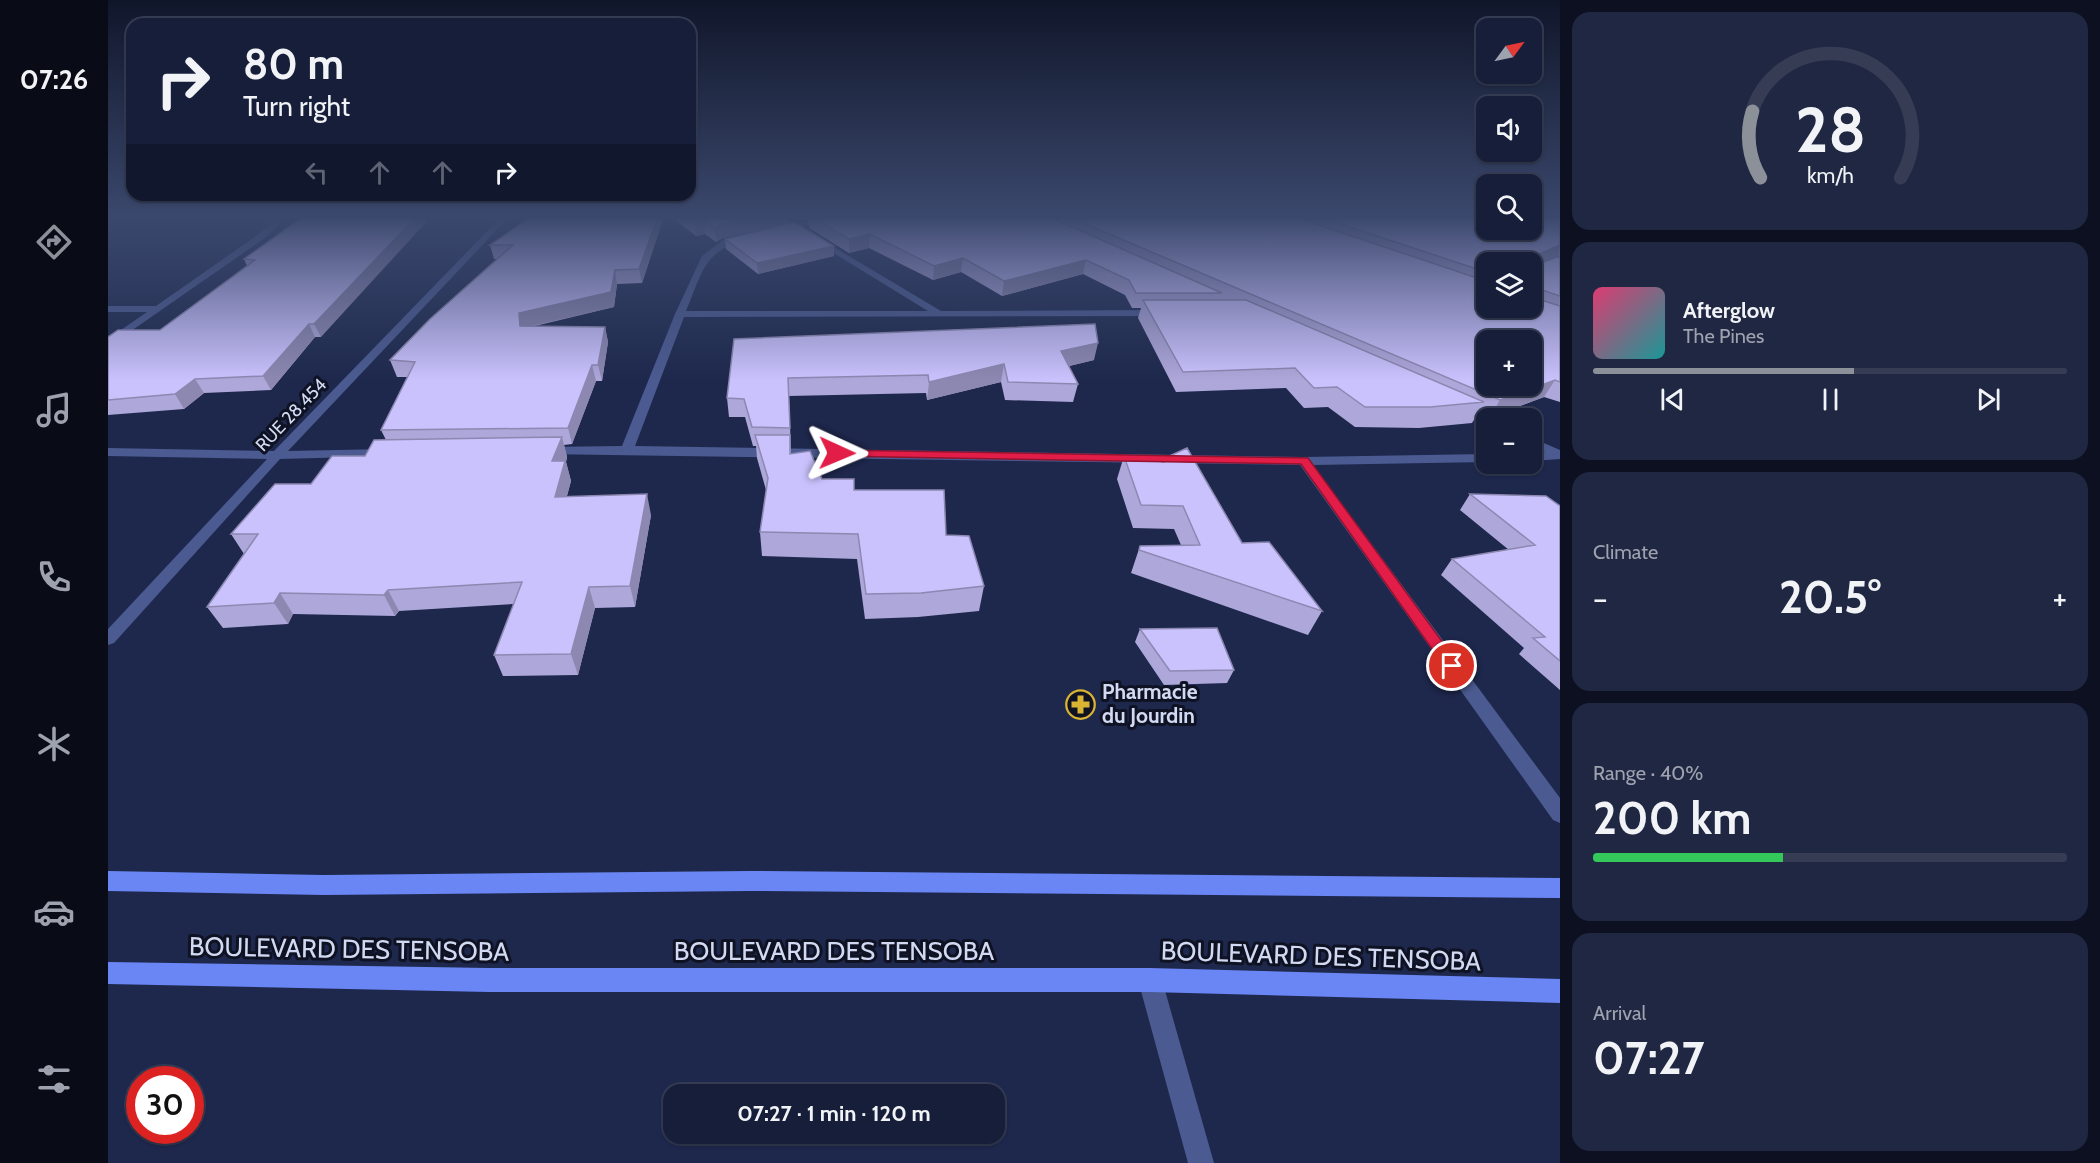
<!DOCTYPE html>
<meta charset="utf-8">
<style>
:root{--surface:#161e3a;--page:#1f2742;--text:#f1f3f6;--muted:#9ea2af;--line:#353c54;--accent:#8c9099}
body{margin:0;font-family:Cabin,sans-serif;background:var(--page);color:var(--text);height:100vh;display:flex;flex-direction:column;font-size:22px;white-space:nowrap}
*{box-sizing:border-box;margin:0}
p{font-size:20px;color:var(--muted)}
.icon{flex:none;width:33px;height:33px;fill:none;stroke:currentColor;stroke-width:2;stroke-linecap:round;stroke-linejoin:round}
.map{position:relative;flex:1;overflow:hidden}
.side{display:flex;flex-direction:column;gap:12px;padding:12px;background:#0c1020;width:540px}
.side>*{flex:none}
.banner{position:absolute;left:18px;top:18px;width:570px;height:183px;border-radius:18px;box-shadow:0 2px 4px #0004,0 0 0 2px var(--line);background:#161e3a;color:var(--text);overflow:hidden}
.needle{width:39px;rotate:57deg}
.buttons{position:absolute;left:1368px;top:18px;display:grid;gap:12px}
.buttons a{display:grid;place-items:center;width:66px;height:66px;border-radius:12px;background:var(--surface);box-shadow:0 2px 4px #0004,0 0 0 2px var(--line);font-size:30px}
.speed{position:absolute;left:18px;top:1066px;display:flex;gap:12px;font-size:30px;font-weight:700;text-align:center}
.speed>*{display:grid;place-content:center;width:78px;height:78px;border-radius:50%;background:var(--surface);box-shadow:0 2px 4px #0004,0 0 0 2px var(--line);line-height:1}
.speed .limit{border:9px solid #d22;background:#fff;color:#111}
.pin{position:absolute;display:grid;place-items:center;width:51px;height:51px;color:#fff;margin:-26px;border:3px solid #fff;border-radius:50%;box-shadow:0 2px 6px #0007}
.me{position:absolute;width:66px;margin:-33px;rotate:91deg;stroke-linejoin:round;filter:drop-shadow(0 0 4px #0008)}
.turn{display:flex;align-items:center;gap:21px;height:126px;padding:0 18px;font-size:27px}
.turn .icon{width:78px;height:78px;stroke-width:2.5}
.turn b{display:block;font-size:42px;line-height:51px}
.lanes{display:flex;align-items:center;height:57px;padding:0 18px;background:#0003;justify-content:center;gap:30px;direction:ltr}
.lanes .off{opacity:.35}
.big{font-size:45px;font-weight:700;line-height:1.1}
.side .widget{flex:1;display:flex;flex-direction:column;justify-content:center;gap:9px;min-width:0;padding:0 21px;border-radius:18px;background:var(--page)}
.side .dial{align-items:center;gap:0}
.dial svg{height:156px;overflow:visible;fill:none;stroke:var(--line);stroke-width:7;stroke-linecap:round;text-anchor:middle}
.dial text{fill:var(--text);stroke:none}
.song{display:flex;align-items:center;gap:18px}
.cover{width:72px;height:72px;border-radius:9px;background:linear-gradient(135deg,hsl(340 70% 55%),hsl(180 70% 35%))}
.played{height:6px;border-radius:3px;background:linear-gradient(90deg,var(--accent) 55%,var(--line) 55%)}
.keys{display:flex;justify-content:space-around;direction:ltr}
.heat{display:flex;justify-content:space-between;align-items:center;font-size:33px;direction:ltr}
.charge{height:9px;border-radius:4px;background:linear-gradient(90deg,#34c759 40%,var(--line) 0)}
.trip{position:absolute;left:555px;top:1084px;width:342px;height:60px;border-radius:18px;background:var(--surface);box-shadow:0 2px 4px #0004,0 0 0 2px var(--line);font-weight:700;line-height:60px;text-align:center}
main{display:flex;flex:1;min-height:0}
.tabs{display:flex;flex-direction:column;width:108px;justify-content:space-around;align-items:center;background:#090c17;color:var(--muted)}
.tabs .icon{width:42px;height:42px}
.tabs .on{color:var(--accent)}
.tabs b{font-size:27px;color:var(--text)}
.map>svg:first-child{display:block}
.lines{fill:none;stroke-linecap:round;stroke-linejoin:round}
.minor{fill:#4b5a90;fill-rule:evenodd}
.primary{fill:#6a86f4;fill-rule:evenodd}
.wall{fill:#aea7da;fill-rule:evenodd}
.shaded-wall{fill:#8d88b1}
.building{fill:#cac2fd;stroke:#8d88b1;stroke-width:1.5;fill-rule:evenodd}
.route{fill:#e11d48;stroke:#92132f;stroke-width:1.5}
.labels{text-anchor:middle;stroke-width:6;stroke-linejoin:round;paint-order:stroke}
.far-street-label{font-size:18px;fill:#d1daf2;stroke:#0e1223}
.poi-label{font-size:21px;font-weight:bold;fill:#d1daf2;stroke:#0e1223;text-anchor:start}
.near-street-label{font-size:26px;fill:#d1daf2;stroke:#0e1223}
</style>
<main>
<nav class="tabs">
<b>07:26</b>
<svg class="icon on" aria-label="directions" viewBox="0 0 24 24"><path d="M12 3l9 9-9 9-9-9zM9 14v-3h6M13 9l2 2-2 2"/></svg>
<svg class="icon" aria-label="music" viewBox="0 0 24 24"><path d="M9 18V5l10-2v13"/><circle cx="6" cy="18" r="3"/><circle cx="16" cy="16" r="3"/></svg>
<svg class="icon" aria-label="phone" viewBox="0 0 24 24"><path d="M5 4h4l2 5-3 2q2 4 5 5l2-3 5 2v4C11 20 4 13 5 4z"/></svg>
<svg class="icon" aria-label="climate" viewBox="0 0 24 24"><path d="M12 3v18M4 7l16 10M4 17L20 7"/></svg>
<svg class="icon" aria-label="car" viewBox="0 0 24 24"><path d="M5 17H2v-5l4-1 3-4h7l3 4 3 1v5h-3M9 17h6M6 11h13"/><circle cx="7" cy="17" r="2"/><circle cx="17" cy="17" r="2"/></svg>
<svg class="icon" aria-label="filters" viewBox="0 0 24 24"><path d="M4 7h16M4 17h16"/><circle cx="9" cy="7" r="2"/><circle cx="15" cy="17" r="2"/></svg>
</nav>
<div class="map">
<svg width="1452" height="1163" viewBox="0 0 1452 1163">
<rect width="100%" height="100%" fill="#1e284d"/>
<g class="lines">
<path class="minor" d="M164,219H172L167,229L154,240L0,347V339L39,312H0V306H48L148,236L161,226Z
M391,219H399L180,451L279,449L285,453L283,456L172,459L6,643L0,645V629L159,459L0,456V448L166,451Z
M711,219H724L674,231L670,229Z
M636,236L640,238L639,240C595,250 594,274 578,311H820L706,241L705,239L709,237L833,311L1052,310L1057,313L1052,316L576,317L527,446L1196,457L1378,454V462L1205,465L1452,798V823L1445,820L1192,465L434,454L432,451L434,448L438,447L514,446L567,314L594,256L615,240Z
M1350,406L1380,418L1378,425L1346,411L1344,409Z
M1424,438L1452,450V459L1424,461V453H1437L1424,446Z
M1042,968L1050,972L1054,980L1106,1163H1080L1030,980L1034,972Z"/>
<path class="primary" d="M0,871L216,875L642,871L1452,878V898L642,891L216,895L0,891Z
M0,962L381,968H1042L1452,979V1003L1042,992H381L0,984Z"/>
</g>
<path class="wall" d="M192,219L213,337H207L163,390L96,393L76,409L0,415V337L52,330L139,266L136,259Z
M420,219H555L534,283L509,284L506,307L423,327H497L500,342L494,381H488L464,444L456,445L459,457L458,462L463,481L459,496L543,515L527,607L487,608L470,675L395,676L386,655L406,604L291,611L287,616L185,614L180,624L115,628L99,607L136,554L123,534L203,484L257,456L278,440L273,430L300,377H289L282,360L390,259H386L382,245Z
M566,219H1452V402L1436,397L1382,417L1371,412L1364,423L1311,428L1247,427L1220,407L1196,408L1178,388L1068,392L1030,318L1033,308H1024L1017,295L975,274L894,296L853,272L825,280L761,248L741,253L701,228L700,219L693,220L682,219L677,224L615,238L608,242L597,234L588,236ZM1378,262L1424,308H1378Z
M617,239L726,256L650,274L618,249Z
M626,339L986,360L961,366L970,384L965,402L897,400L893,382L819,400L818,393L681,396L683,454L714,479L746,490L838,535L876,586L871,611L810,617L757,619L749,559L654,556L652,532L658,490L649,458L648,446H645L637,417H621L619,398Z
M1016,456L1054,461L1055,459L1134,543L1214,611L1200,635L1023,573L1032,546L1073,545L1066,529L1025,528L1009,479Z
M1362,494L1452,506V690L1411,654L1416,648L1333,575L1344,559L1401,550L1352,510Z
M1032,629L1126,670L1119,683L1056,685L1027,642Z"/>
<path class="shaded-wall" d="M306,219H321L213,337L206,324Z
M549,219H555L534,283L531,269Z
M639,219H682L677,224L615,238L608,242L607,228L613,224Z
M596,220L597,234L588,236L586,222Z
M762,234L761,248L741,253V239Z
M1452,245L1451,256L1424,267L1431,254Z
M726,246V256L650,274L649,263Z
M855,258L853,272L825,280L826,266Z
M978,260L975,274L894,296L896,281Z
M507,270L509,284L506,307L415,328L412,326L411,313Z
M1434,290L1425,305H1424V291Z
M201,324L207,337L163,390L155,376Z
M497,327L500,342L494,381L490,365Z
M990,343L986,360L949,369L953,351Z
M896,364L893,382L819,400L821,382Z
M484,365L488,381L464,444L460,428Z
M87,379L96,393L76,409L67,394Z
M1447,380L1436,397L1382,417L1392,400Z
M454,437L459,457L458,462L463,481L453,517L447,497L444,461Z
M539,494L543,515L527,607L522,586Z
M481,587L487,608L470,675L463,654Z
M280,590L291,611L287,616L276,595Z
M172,593L185,614L180,624L166,603Z"/>
<path class="building" d="M192,219H306L206,324H201L155,376L87,379L67,394L0,400V337L10,330H52L147,260L136,259Z
M420,219H549L531,269L507,270L503,292L411,313L412,326L497,327L490,365H484L460,428L273,430L307,362L282,360L322,319L405,245H382Z
M581,219H639L613,224L607,228L596,220L586,222Z
M707,219H946L1114,293H1028L1021,280L978,260L896,281L855,258L826,266L762,234L741,239Z
M966,219H1193L1378,281V308H1424V297L1452,306V382L1447,380L1392,400ZM1378,340H1424V386H1378Z
M1218,219H1378V230H1424V219H1452V245L1431,254L1430,261L1433,263L1452,256V296L1434,290L1424,291V262H1378V272Z
M686,222L726,246L649,263L617,239Z
M1035,300H1138L1376,402L1322,407H1257L1229,387L1206,388L1187,368L1075,372Z
M987,324L990,343L953,351L970,384L900,382L896,364L821,382L820,375L680,378L682,428L644,427L636,399L619,398L626,339Z
M647,435H682V454L702,451L714,479H746V490H836L838,535L861,536L876,586L813,593L758,594L750,534L652,532L660,478Z
M454,437L444,461H457L447,497L539,494L522,586L481,587L463,654L386,655L414,582L280,590L276,595L172,593L166,603L99,607L150,534H123L167,484H203L224,456H257L266,440Z
M1079,448L1134,543L1161,542L1214,611L1031,550L1032,546L1092,545L1075,506L1033,505L1016,456L1056,462L1055,459Z
M1362,494L1438,496L1452,506V661L1425,638L1437,637L1344,559L1427,545Z
M1109,628L1126,670L1062,671L1032,629Z"/>
<linearGradient id="sky" x2="0" y2="1"><stop stop-color="#10162a"/><stop offset="0.57" stop-color="#3b486d"/><stop offset="1" stop-color="#3b486d" stop-opacity="0"/></linearGradient>
<rect width="1452" height="381" fill="url(#sky)"/>
<path class="route" d="M729,450L1200,458L1352,666L1350,670H1339L1193,464L725,456L723,453Z"/>
<defs>
<symbol id="pharmacy-ring" viewBox="-11 -11 22 22"><circle r="9.5" fill="#0e1223" stroke="#dab333" stroke-width="1.5"/><path d="M-2-6h4v4h4v4h-4v4h-4v-4h-4v-4h4Z" fill="#dab333"/></symbol>
</defs>
<g fill-rule="evenodd">
<use href="#pharmacy-ring" x="956" y="688" width="33" height="33"/>
</g>
<g class="labels">
<g class="far-street-label">
<text transform="translate(183 415) rotate(-46)" y="6">RUE 28.454</text>
</g>
<g class="poi-label">
<text x="994" y="699">Pharmacie<tspan x="994" dy="24">du Jourdin</tspan></text>
</g>
<g class="near-street-label">
<text transform="translate(241 949) rotate(1)" y="9">BOULEVARD DES TENSOBA</text>
<text x="726" y="960">BOULEVARD DES TENSOBA</text>
<text transform="translate(1213 956) rotate(2)" y="9">BOULEVARD DES TENSOBA</text>
</g>
</g>
</svg>
<div class="buttons">
<a><svg class="needle" viewBox="-14 -14 28 28"><path d="M0-13l5 13h-10z" fill="#e53935"/><path d="M0 13l5-13h-10z" fill="#9ea2af"/></svg></a>
<a><svg class="icon" aria-label="sound" viewBox="0 0 24 24"><path d="M4 9h4l5-4v14l-5-4H4zM17 9q2 3 0 6"/></svg></a>
<a><svg class="icon" aria-label="search" viewBox="0 0 24 24"><circle cx="10" cy="10" r="6"/><path d="M15 15l6 6"/></svg></a>
<a><svg class="icon" aria-label="layers" viewBox="0 0 24 24"><path d="M12 4l9 5-9 5-9-5zM3 14l9 5 9-5"/></svg></a>
<a>+</a>
<a>−</a>
</div>
<div class="speed"><div class="limit">30</div></div>
<div class="pin" style="left:1344px;top:666px;background:#d93025"><svg class="icon" aria-label="arrive" viewBox="0 0 24 24"><path d="M6 21V4h12l-3 4 3 4H6"/></svg></div>
<svg class="me" style="left:729px;top:453px" viewBox="-20 -20 40 40"><path d="M0-17L14 15 0 8-14 15z" fill="#e11d48" stroke="#fff" stroke-width="4"/></svg>
<div class="trip">07:27 · 1 min · 120 m</div>
<div class="banner">
<div class="turn"><svg class="icon" aria-label="right" viewBox="0 0 24 24"><path d="M7 20v-9h11M14 6l5 5-5 5"/></svg><div><b>80 m</b>Turn right</div></div>
<div class="lanes"><svg class="icon off" aria-label="left" viewBox="0 0 24 24"><path d="M17 20v-9H6M10 6l-5 5 5 5"/></svg><svg class="icon off" aria-label="ahead" viewBox="0 0 24 24"><path d="M12 20V5M6 11l6-6 6 6"/></svg><svg class="icon off" aria-label="ahead" viewBox="0 0 24 24"><path d="M12 20V5M6 11l6-6 6 6"/></svg><svg class="icon" aria-label="right" viewBox="0 0 24 24"><path d="M7 20v-9h11M14 6l5 5-5 5"/></svg></div>
</div>
</div>
<section class="side">
<div class="widget dial"><svg viewBox="0 0 100 80">
<path d="M14 69A42 42 0 1 1 86 69"/>
<path d="M14 69A42 42 0 0 1 10 35" stroke="#8c9099"/>
<text x="50" y="56" font-size="32" font-weight="700">28</text>
<text x="50" y="72" font-size="11">km/h</text>
</svg></div>
<div class="widget">
<div class="song"><i class="cover"></i><div><b>Afterglow</b><p>The Pines</p></div></div>
<div class="played"></div>
<div class="keys"><svg class="icon" aria-label="previous" viewBox="0 0 24 24"><path d="M18 5L8 12l10 7zM5 5v14"/></svg><svg class="icon" aria-label="pause" viewBox="0 0 24 24"><path d="M8 5v14M16 5v14"/></svg><svg class="icon" aria-label="next" viewBox="0 0 24 24"><path d="M6 5l10 7-10 7zM19 5v14"/></svg></div>
</div>
<div class="widget"><p>Climate</p>
<div class="heat"><a>−</a><b class="big">20.5°</b><a>+</a></div>
</div>
<div class="widget"><p>Range · 40%</p><b class="big">200 km</b><div class="charge"></div></div>
<div class="widget"><p>Arrival</p><b class="big">07:27</b></div>
</section>
</main>
